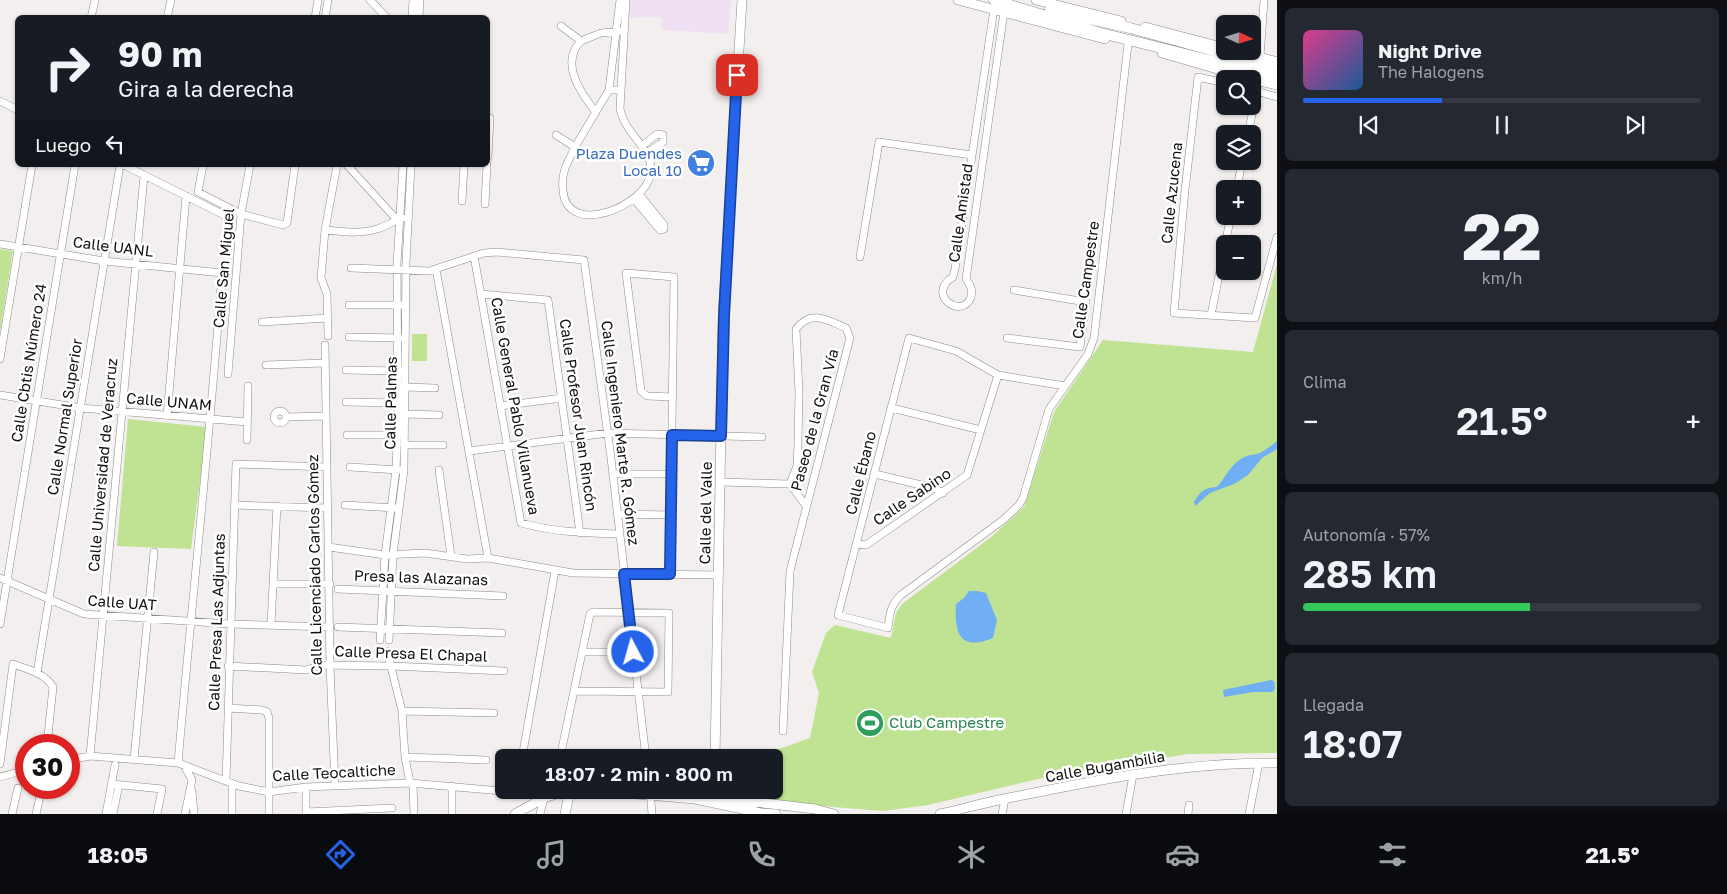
<!DOCTYPE html>
<html lang="es">
<meta charset="utf-8">
<style>
:root{--surface:#171b24;--page:#242831;--text:#f1f3f6;--muted:#9ea1a6;--line:#363941;--accent:#2563eb}
body{margin:0;font-family:"Golos Text",sans-serif;background:var(--page);color:var(--text);height:100vh;display:flex;flex-direction:column;font-size:19px;white-space:nowrap}
*{box-sizing:border-box;margin:0}
p{font-size:16px;color:var(--muted)}
.icon{flex:none;width:28px;height:28px;fill:none;stroke:currentColor;stroke-width:2;stroke-linecap:round;stroke-linejoin:round}
.map{position:relative;flex:1;overflow:hidden}
.side{display:flex;flex-direction:column;gap:8px;padding:8px;background:#0d0f14;width:450px}
.side>*{flex:none}
.guide{position:absolute;left:15px;top:15px;width:475px;height:152px;border-radius:8px;box-shadow:0 1px 4px #0004;background:#171b24;color:var(--text);overflow:hidden}
.needle{width:32px;rotate:94deg}
.buttons{position:absolute;left:1216px;top:15px;display:grid;gap:10px}
.buttons a{display:grid;place-items:center;width:45px;height:45px;border-radius:8px;background:var(--surface);box-shadow:0 1px 4px #0004;font-size:25px}
.speed{position:absolute;left:15px;top:734px;display:flex;gap:10px;font-size:25px;font-weight:700;text-align:center}
.speed>*{display:grid;place-content:center;width:65px;height:65px;border-radius:50%;background:var(--surface);box-shadow:0 1px 4px #0004;line-height:1}
.speed .limit{border:8px solid #d22;background:#fff;color:#111}
.pin{position:absolute;display:grid;place-items:center;width:42px;height:42px;color:#fff;margin:-21px;border-radius:10px;box-shadow:0 2px 8px #0006}
.me{position:absolute;width:55px;margin:-28px;rotate:354deg;stroke-linejoin:round;filter:drop-shadow(0 0 4px #0008)}
.turn{display:flex;align-items:center;gap:18px;height:105px;padding:0 20px;font-size:22px}
.turn .icon{width:65px;height:65px;stroke-width:2.5}
.turn b{display:block;font-size:35px;line-height:42px}
.then{display:flex;align-items:center;height:48px;padding:0 20px;background:#0003;gap:10px;font-size:19px}
.big{font-size:38px;font-weight:600;line-height:1.1}
.side .card{flex:1;display:flex;flex-direction:column;justify-content:center;gap:8px;min-width:0;padding:0 18px;border-radius:8px;background:var(--page)}
.side .dial{align-items:center;gap:0}
.dial b{font-size:65px;line-height:1}
.song{display:flex;align-items:center;gap:15px}
.cover{width:60px;height:60px;border-radius:8px;background:linear-gradient(135deg,hsl(330 70% 55%),hsl(210 70% 35%))}
.played{height:5px;border-radius:2px;background:linear-gradient(90deg,var(--accent) 35%,var(--line) 35%)}
.keys{display:flex;justify-content:space-around;direction:ltr}
.heat{display:flex;justify-content:space-between;align-items:center;font-size:28px;direction:ltr}
.charge{height:8px;border-radius:4px;background:linear-gradient(90deg,#34c759 57%,var(--line) 0)}
.trip{position:absolute;left:495px;top:749px;width:288px;height:50px;border-radius:8px;background:var(--surface);box-shadow:0 1px 4px #0004;font-weight:600;line-height:50px;text-align:center}
.tab-bar{display:flex;height:80px;justify-content:space-around;align-items:center;background:#090b0e;color:var(--muted)}
.tab-bar .icon{width:35px;height:35px}
.tab-bar .active{color:var(--accent)}
.tab-bar b{font-size:22px;color:var(--text)}
main{display:flex;flex:1;min-height:0}
.map>svg:first-child{display:block}
.commercial{fill:#f0e0f3}
.green{fill:#bfe392}
.water{fill:#71aff4}
.lines{fill:none;stroke-linecap:round;stroke-linejoin:round}
.minor-casing{stroke:#8e8a89;stroke-width:8}
.tertiary-casing{stroke:#8e8a89;stroke-width:10}
.primary-casing{stroke:#8e8a89;stroke-width:11}
.minor{stroke:#fff;stroke-width:7}
.tertiary{stroke:#fff;stroke-width:9}
.primary{stroke:#fff;stroke-width:10}
.route-casing{stroke:#184099;stroke-width:12}
.route{stroke:#2563eb;stroke-width:9}
.labels{text-anchor:middle;stroke-width:5;stroke-linejoin:round;paint-order:stroke}
.shop-label{font-size:15px;fill:#366cbe;stroke:#fff;text-anchor:end}
.street-label{font-size:15px;fill:#111010;stroke:#fff}
.leisure-label{font-size:15px;fill:#27864d;stroke:#fff;text-anchor:start}
</style>
<main>
<div class="map">
<svg width="1277" height="814" viewBox="0 0 1277 814">
<rect width="100%" height="100%" fill="#f3efee"/>
<path class="commercial" d="M629,0H731L728,34L662,30L661,17L627,18Z"/>
<path class="green" d="M0,249L13,251L0,332Z
M1277,264V753L1188,754L1038,779L928,805L883,811L759,801V790H774V758L759,757V756L810,738L819,693L812,672L826,633L835,625L891,638L896,613L902,604L990,538L1024,507L1054,412L1103,340L1253,352Z
M412,334H427V361H412Z
M128,419L207,427L191,549L117,546Z"/>
<path class="water" d="M1277,441V449L1262,458L1248,475L1234,484L1210,493L1195,506L1194,502C1199,492 1206,487 1217,487C1225,478 1228,469 1238,461C1247,454 1251,456 1260,453C1266,450 1272,445 1277,441Z
M969,591H977L986,593L997,620L993,638C961,651 954,635 956,604L964,598Z
M1271,680L1274,681L1275,688L1273,692H1253L1224,697L1223,690Z"/>
<g class="lines">
<defs>
<path id="minor" d="M370,0L387,18
M994,9L955,269L953,277C925,294 962,321 971,297C973,290 970,284 966,279L1004,12
M91,18L95,0
M167,18L171,0
M315,18L318,0
M325,18L328,0
M412,18L413,0
M419,18L420,0
M561,26L581,41L601,33L621,31
M581,41C559,63 581,94 596,112
M1260,57L1264,0
M1225,83L1198,77L1185,190L1174,313L1255,318L1277,237
M609,90L620,0
M1253,90L1277,97
M0,101L18,110
M488,118H490L488,156
M1248,134L1259,81
M556,135L575,147L609,90H620
M642,146L657,134L663,135V142L647,153
M575,147C572,154 568,161 565,168C563,175 562,183 563,190C566,239 648,206 651,172C653,148 625,135 620,109L626,0
M124,165L224,215
M203,165L198,192L241,214L283,225L287,223L295,165
M347,165L397,220
M1237,189L1242,161
M634,199L660,230L664,229V225L639,194
M462,201L464,165
M485,204L487,165
M325,230C343,232 360,234 377,229C386,226 394,221 403,218
M0,244L104,261L222,273C210,437 192,600 178,763
M1225,244L1231,216
M474,256L521,523C554,532 586,533 619,534
M860,257L879,142L972,155
M351,268L429,271L484,253L497,252L584,260L611,458L646,758
M436,269L488,558
M1241,271L1243,272
M481,294L548,300L580,533
M349,305H401
M1211,315L1225,246
M262,322L328,318
M328,336L327,294L321,278L325,230L337,165
M349,337L400,338
M1007,338L1080,347L1086,302L1014,290
M325,345L330,666L335,785
M0,359L32,165
M266,365L325,363
M346,370L400,371
M228,374L241,214L250,165
M1065,386L998,375L956,351L909,338L838,615L888,628C890,613 890,606 901,595L1003,520L1019,505L1023,498L1049,409L1088,354L1094,338L1128,44
M405,387L435,388
M0,395L81,408L247,422
M346,402L402,403
M500,406L562,398
M892,408L981,430
M274 417a6 6 0 1 1 12 0a6 6 0 1 1-12 0Z
M405,414L439,415
M167,416L186,196
M286,417L326,416
M347,435H402
M247,440L248,386
M404,445H443
M469,451L608,433L762,437
M350,467L399,470
M439,470L451,556
M613,474H671
M875,474L934,488L943,493
M721,482L790,484L806,506
M234,505L327,508
M345,505L395,508
M617,514L671,515
M857,544L866,545L967,475L998,375
M329,547L385,555L425,553L467,559L488,558L573,573L719,575
M670,574L674,277L626,273L641,391L647,396L673,397
M0,578L84,614L230,624L330,627
M274,584H330
M338,589L503,596
M0,624L75,165
M271,625L277,506
M338,627L502,633
M380,640L385,555L396,470L398,417L397,264L403,165
M389,640L393,555L404,470L406,263L411,165
M387,651L402,711L405,757L410,783
M583,652H633
M228,666L306,670L321,665L391,666L504,671
M37,673L120,165
M228,708L262,710L267,712L269,718V814
M402,711L494,713
M783,731L790,571L850,338L846,328C827,320 811,309 796,329L799,392L798,444L797,466L790,484
M90,756L144,176
M405,757L486,760
M522,758L555,571
M560,758L590,614L593,612L669,613L668,692L575,691
M134,759L154,552
M69,760L90,756L178,763L239,786L269,792L306,787L410,783L536,794L544,798L540,814
M0,764L13,664C27,669 45,673 53,687L47,745
M184,765L192,780L185,814
M0,777L26,770
M226,781L236,464L326,467
M413,783L414,814
M112,784L162,789L157,814
M306,787V814
M650,790L652,814
M192,791L194,814
M306,812L392,808
M12,814L18,788
M36,814L42,788
M106,814L115,765
M113,814L119,785
M232,814V784
M452,814V786
M1002,814L1005,799
M1126,814L1133,775
M1188,814L1189,805
M1249,814L1259,763"/>
<path id="tertiary" d="M958,0L1105,39
M1036,0L1121,21
M1145,27L1225,48
M1238,51L1277,62
M1162,53L1252,79
M1252,79L1277,85
M715,758L723,316L742,0
M589,790L695,799L761,813L776,814
M699,798L714,795L746,801L815,809L834,814
M515,814L544,798L568,790
M565,814L570,790
M940,814C959,810 979,804 999,800C1091,781 1183,762 1277,763"/>
<path id="primary" d="M994,0L1101,33L1277,77
M1050,10L1130,28L1277,68"/>
</defs>
<use href="#minor" class="minor-casing"/>
<use href="#tertiary" class="tertiary-casing"/>
<use href="#primary" class="primary-casing"/>
<use href="#minor" class="minor"/>
<use href="#tertiary" class="tertiary"/>
<use href="#primary" class="primary"/>
</g>
<g class="lines">
<defs>
<path id="route" d="M633,652L624,574H670L672,435L721,436L724,316L737,75"/>
</defs>
<use href="#route" class="route-casing"/>
<use href="#route" class="route"/>
</g>
<defs>
<symbol id="supermarket-disc" viewBox="-11 -11 22 22"><circle r="9.5" fill="#3f7fe0" stroke="#fff"/><path d="M-6-5.5h2.5l.6 2H6L4.5 2H-2.5L-4.4-4H-6ZM-1.5 3.2a1.3 1.3 0 1 0 .1 0ZM3 3.2a1.3 1.3 0 1 0 .1 0Z" fill="#fff"/></symbol>
<symbol id="stadium-disc" viewBox="-11 -11 22 22"><circle r="9.5" fill="#2e9e5b" stroke="#fff"/><path d="M0-5a6.5 5 0 1 0 0 10a6.5 5 0 1 0 0-10ZM-3.5-1.8h7v3.6h-7Z" fill="#fff"/></symbol>
</defs>
<g fill-rule="evenodd">
<use href="#supermarket-disc" x="685" y="147" width="32" height="32"/>
<use href="#stadium-disc" x="854" y="707" width="32" height="32"/>
</g>
<g class="labels">
<g class="shop-label">
<text x="682" y="159">Plaza Duendes<tspan x="682" dy="17">Local 10</tspan></text>
</g>
<g class="street-label">
<text transform="translate(1172 193) rotate(-84)" y="5">Calle Azucena</text>
<text transform="translate(961 213) rotate(-82)" y="5">Calle Amistad</text>
<text transform="translate(113 247) rotate(7)" y="5">Calle UANL</text>
<text transform="translate(224 268) rotate(-85)" y="5">Calle San Miguel</text>
<text transform="translate(1086 280) rotate(-82)" y="5">Calle Campestre</text>
<text transform="translate(29 363) rotate(-81)" y="5">Calle Cbtis Número 24</text>
<text transform="translate(169 402) rotate(5)" y="5">Calle UNAM</text>
<text transform="translate(391 403) rotate(-89)" y="5">Calle Palmas</text>
<text transform="translate(515 406) rotate(80)" y="5">Calle General Pablo Villanueva</text>
<text transform="translate(578 415) rotate(82)" y="5">Calle Profesor Juan Rincón</text>
<text transform="translate(65 417) rotate(-81)" y="5">Calle Normal Superior</text>
<text transform="translate(815 420) rotate(-75)" y="5">Paseo de la Gran Vía</text>
<text transform="translate(620 433) rotate(83)" y="5">Calle Ingeniero Marte R. Gómez</text>
<text transform="translate(103 465) rotate(-85)" y="5">Calle Universidad de Veracruz</text>
<text transform="translate(861 473) rotate(-76)" y="5">Calle Ébano</text>
<text transform="translate(912 497) rotate(-34)" y="5">Calle Sabino</text>
<text transform="translate(706 513) rotate(-89)" y="5">Calle del Valle</text>
<text transform="translate(315 565) rotate(-91)" y="5">Calle Licenciado Carlos Gómez</text>
<text transform="translate(421 578) rotate(2)" y="5">Presa las Alazanas</text>
<text transform="translate(122 603) rotate(4)" y="5">Calle UAT</text>
<text transform="translate(217 622) rotate(-88)" y="5">Calle Presa Las Adjuntas</text>
<text transform="translate(411 654) rotate(2)" y="5">Calle Presa El Chapal</text>
<text transform="translate(1105 767) rotate(-10)" y="5">Calle Bugambilia</text>
<text transform="translate(334 773) rotate(-3)" y="5">Calle Teocaltiche</text>
</g>
<g class="leisure-label">
<text x="889" y="728">Club Campestre</text>
</g>
</g>
</svg>
<div class="buttons">
<a><svg class="needle" viewBox="-14 -14 28 28"><path d="M0-13l5 13h-10z" fill="#e53935"/><path d="M0 13l5-13h-10z" fill="#9ea1a6"/></svg></a>
<a><svg class="icon" aria-label="search" viewBox="0 0 24 24"><circle cx="10" cy="10" r="6"/><path d="M15 15l6 6"/></svg></a>
<a><svg class="icon" aria-label="layers" viewBox="0 0 24 24"><path d="M12 4l9 5-9 5-9-5zM3 14l9 5 9-5"/></svg></a>
<a>+</a>
<a>−</a>
</div>
<div class="speed"><div class="limit">30</div></div>
<div class="pin" style="left:737px;top:75px;background:#d93025"><svg class="icon" aria-label="arrive" viewBox="0 0 24 24"><path d="M6 21V4h12l-3 4 3 4H6"/></svg></div>
<svg class="me" style="left:633px;top:652px" viewBox="-20 -20 40 40"><circle r="17" fill="#2563eb" stroke="#fff" stroke-width="3"/><path d="M0-11L8 9 0 5-8 9z" fill="#fff"/></svg>
<div class="trip">18:07 · 2 min · 800 m</div>
<div class="guide">
<div class="turn"><svg class="icon" aria-label="right" viewBox="0 0 24 24"><path d="M7 20v-9h11M14 6l5 5-5 5"/></svg><div><b>90 m</b>Gira a la derecha</div></div>
<div class="then">Luego<svg class="icon" aria-label="left" viewBox="0 0 24 24"><path d="M17 20v-9H6M10 6l-5 5 5 5"/></svg></div>
</div>
</div>
<section class="side">
<div class="card">
<div class="song"><i class="cover"></i><div><b>Night Drive</b><p>The Halogens</p></div></div>
<div class="played"></div>
<div class="keys"><svg class="icon" aria-label="previous" viewBox="0 0 24 24"><path d="M18 5L8 12l10 7zM5 5v14"/></svg><svg class="icon" aria-label="pause" viewBox="0 0 24 24"><path d="M8 5v14M16 5v14"/></svg><svg class="icon" aria-label="next" viewBox="0 0 24 24"><path d="M6 5l10 7-10 7zM19 5v14"/></svg></div>
</div>
<div class="card dial"><b>22</b><p>km/h</p></div>
<div class="card"><p>Clima</p>
<div class="heat"><a>−</a><b class="big">21.5°</b><a>+</a></div>
</div>
<div class="card"><p>Autonomía · 57%</p><b class="big">285 km</b><div class="charge"></div></div>
<div class="card"><p>Llegada</p><b class="big">18:07</b></div>
</section>
</main>
<nav class="tab-bar">
<b>18:05</b>
<svg class="icon active" aria-label="directions" viewBox="0 0 24 24"><path d="M12 3l9 9-9 9-9-9zM9 14v-3h6M13 9l2 2-2 2"/></svg>
<svg class="icon" aria-label="music" viewBox="0 0 24 24"><path d="M9 18V5l10-2v13"/><circle cx="6" cy="18" r="3"/><circle cx="16" cy="16" r="3"/></svg>
<svg class="icon" aria-label="phone" viewBox="0 0 24 24"><path d="M5 4h4l2 5-3 2q2 4 5 5l2-3 5 2v4C11 20 4 13 5 4z"/></svg>
<svg class="icon" aria-label="climate" viewBox="0 0 24 24"><path d="M12 3v18M4 7l16 10M4 17L20 7"/></svg>
<svg class="icon" aria-label="car" viewBox="0 0 24 24"><path d="M5 17H2v-5l4-1 3-4h7l3 4 3 1v5h-3M9 17h6M6 11h13"/><circle cx="7" cy="17" r="2"/><circle cx="17" cy="17" r="2"/></svg>
<svg class="icon" aria-label="filters" viewBox="0 0 24 24"><path d="M4 7h16M4 17h16"/><circle cx="9" cy="7" r="2"/><circle cx="15" cy="17" r="2"/></svg>
<b>21.5°</b>
</nav>
